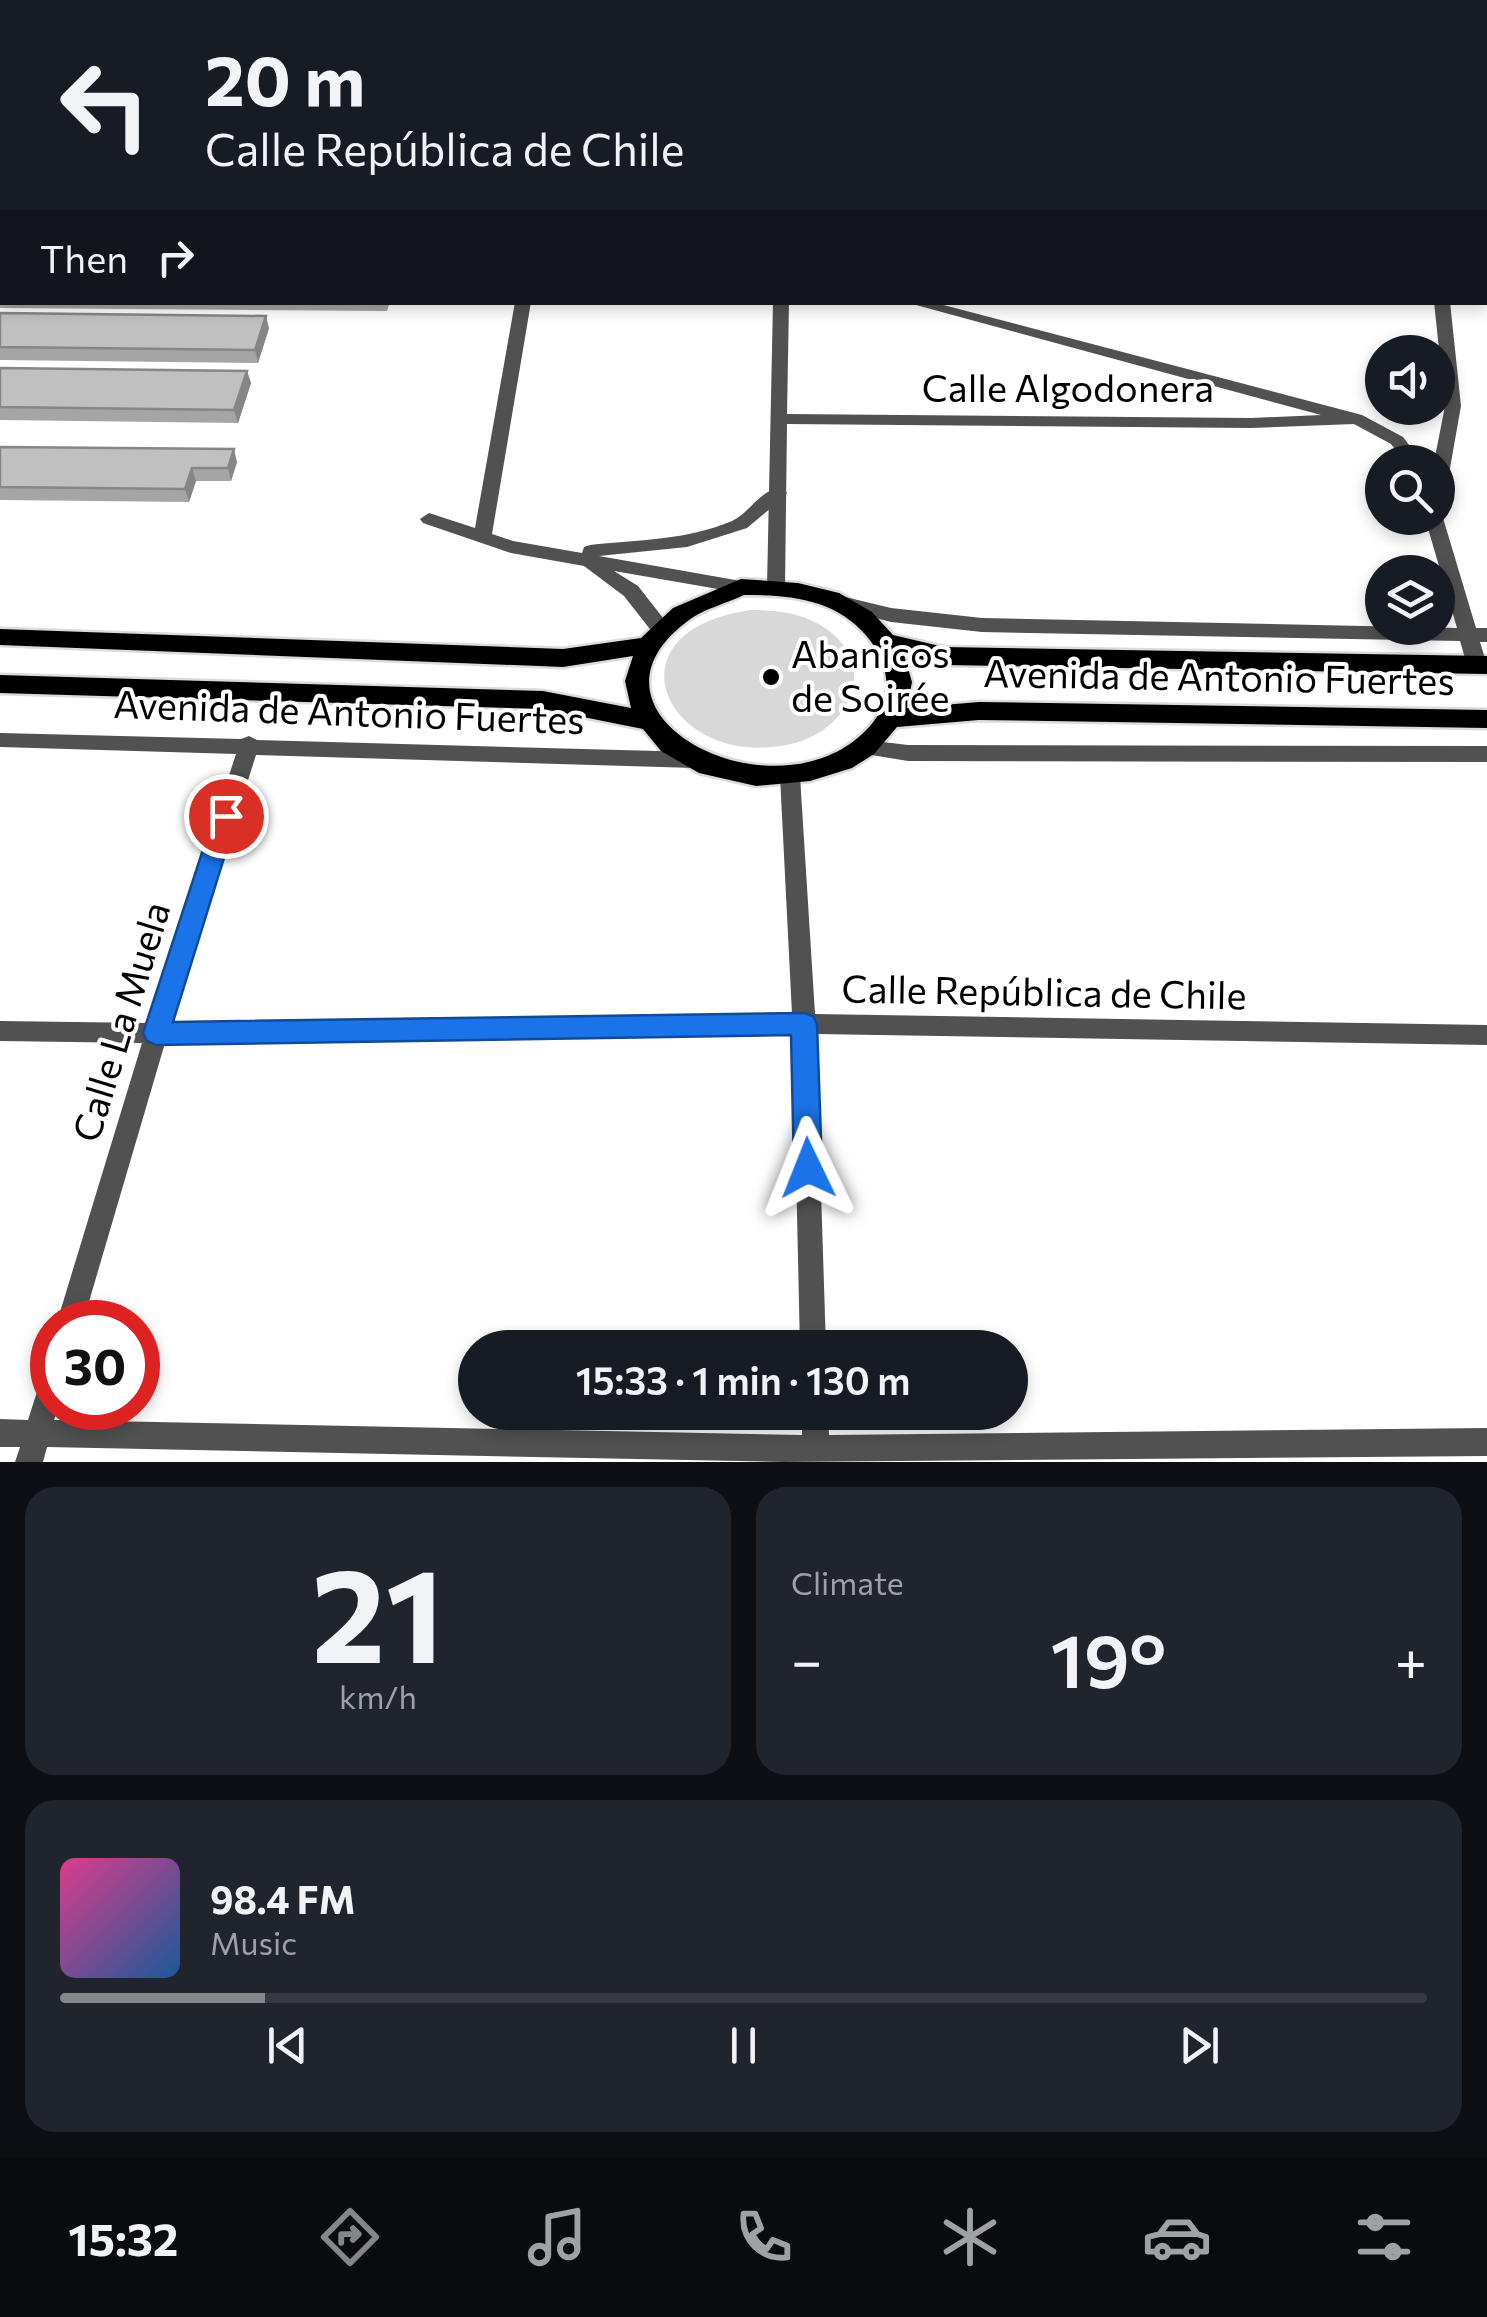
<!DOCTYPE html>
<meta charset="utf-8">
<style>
:root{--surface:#171b24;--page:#20242c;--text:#f1f3f6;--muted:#9ea1a6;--line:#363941;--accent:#858687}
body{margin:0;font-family:Commissioner,sans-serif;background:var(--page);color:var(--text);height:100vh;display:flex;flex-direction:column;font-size:38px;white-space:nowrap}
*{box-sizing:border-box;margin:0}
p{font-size:32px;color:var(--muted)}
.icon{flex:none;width:55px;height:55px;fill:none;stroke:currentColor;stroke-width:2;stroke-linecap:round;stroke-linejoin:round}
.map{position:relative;height:1462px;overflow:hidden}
.side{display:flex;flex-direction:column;gap:25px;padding:25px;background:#0d0f14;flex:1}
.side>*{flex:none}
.top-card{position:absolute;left:0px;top:0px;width:1488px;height:305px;box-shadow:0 5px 15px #0003;background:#171b24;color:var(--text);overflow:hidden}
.fabs{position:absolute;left:1365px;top:335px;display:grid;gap:20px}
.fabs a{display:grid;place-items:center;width:90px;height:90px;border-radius:50%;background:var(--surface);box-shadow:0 5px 15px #0003;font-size:50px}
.speed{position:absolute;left:30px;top:1300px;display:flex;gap:20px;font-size:50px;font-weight:700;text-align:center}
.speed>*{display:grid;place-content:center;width:130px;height:130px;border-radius:50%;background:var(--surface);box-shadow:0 5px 15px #0003;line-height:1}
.speed .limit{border:15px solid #d22;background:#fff;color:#111}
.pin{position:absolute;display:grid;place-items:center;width:85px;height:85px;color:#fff;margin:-42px;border:5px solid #fff;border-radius:50%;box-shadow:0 2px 10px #0007}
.me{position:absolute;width:110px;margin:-55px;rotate:358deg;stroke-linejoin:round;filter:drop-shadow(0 0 8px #0008)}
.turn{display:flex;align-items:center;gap:35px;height:210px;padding:0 40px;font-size:45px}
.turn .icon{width:130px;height:130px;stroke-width:2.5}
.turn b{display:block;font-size:70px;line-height:85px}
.then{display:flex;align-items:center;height:95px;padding:0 40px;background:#0003;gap:20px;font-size:38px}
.big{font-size:75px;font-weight:600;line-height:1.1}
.side .widget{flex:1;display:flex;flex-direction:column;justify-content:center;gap:15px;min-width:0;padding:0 35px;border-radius:30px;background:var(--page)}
.side .dial{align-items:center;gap:0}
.dial b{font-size:130px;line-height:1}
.song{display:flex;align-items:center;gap:30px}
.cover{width:120px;height:120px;border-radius:15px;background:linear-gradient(135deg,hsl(330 70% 55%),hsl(210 70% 35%))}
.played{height:10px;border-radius:5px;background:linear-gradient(90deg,var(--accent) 15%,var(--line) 15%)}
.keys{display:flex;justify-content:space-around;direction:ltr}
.heat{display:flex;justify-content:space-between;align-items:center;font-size:55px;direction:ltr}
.side .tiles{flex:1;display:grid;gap:25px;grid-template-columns:1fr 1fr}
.widget:last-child{grid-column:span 2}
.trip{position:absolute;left:458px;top:1330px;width:570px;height:100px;border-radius:50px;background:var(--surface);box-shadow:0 5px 15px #0003;font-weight:600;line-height:100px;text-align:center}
.menu{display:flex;height:160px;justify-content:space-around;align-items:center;background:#090b0e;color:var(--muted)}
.menu .icon{width:70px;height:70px}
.menu .current{color:var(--accent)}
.menu b{font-size:45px;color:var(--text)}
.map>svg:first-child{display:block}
.green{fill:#d8d8d8}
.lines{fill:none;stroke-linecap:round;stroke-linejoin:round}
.primary-casing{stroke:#dbdbdb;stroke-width:5}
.lane{fill:#515151;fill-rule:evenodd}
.street{fill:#515151;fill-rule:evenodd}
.primary{fill:#000;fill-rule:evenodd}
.wall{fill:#a5a5a5}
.shaded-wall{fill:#868686}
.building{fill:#c0c0c0;stroke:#868686;stroke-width:2.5}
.route{fill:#1a73e8;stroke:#114b97;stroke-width:2.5}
.poi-dot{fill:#000;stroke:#fff;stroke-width:4}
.labels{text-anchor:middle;stroke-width:8;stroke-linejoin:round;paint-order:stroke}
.street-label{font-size:38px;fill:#000;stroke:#fff}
.poi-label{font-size:38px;fill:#000;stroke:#fff;text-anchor:start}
</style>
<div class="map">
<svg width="1487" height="1462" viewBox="0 0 1487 1462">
<rect width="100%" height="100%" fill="#fff"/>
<path class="green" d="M750,610C774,610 796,612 817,623C882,659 854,729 791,744C668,772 600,632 750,610Z"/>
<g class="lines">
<defs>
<path id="primary" d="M741,579L798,583L839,593L872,612L893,635L944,647L1487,656V674L944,665L904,655L912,682L907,708L979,702L1487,710V728L979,720L897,727L874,754L852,768L810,781L756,786L699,773L661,751L643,729L543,709L0,693V675L543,691L631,708L625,681L633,656L563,667L0,645V629L563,649L641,638L673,608ZM744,595C769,595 795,596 819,604C869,620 911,680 870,726C781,827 559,715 689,620C704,609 727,603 744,595Z"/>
</defs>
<use href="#primary" class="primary-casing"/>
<path class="lane" d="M515,302H531L492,534L513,541L582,553L584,547L590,545C637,540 688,540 732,521C750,513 763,485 784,489L787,493L784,497L747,528L687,547L599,556L741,581L748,582L750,587L748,592L741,593L614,571L638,586L667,623L669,628L667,633H653L624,596L584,566L511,553L423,523L420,519L429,513L475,528Z"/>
<path class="street" d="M244,0H262L263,2H245Z
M1485,241L1487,242V252L1485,251Z
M773,302H789L787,414L1251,418L1321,415L905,302H932L1362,415L1403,437L1422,462H1405L1391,444L1354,424L1251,428L787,424L785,587L776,593L767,587Z
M1434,302H1450L1461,406L1447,485L1438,491V462H1434L1445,406Z
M1438,513L1443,518L1476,628H1487V642H1480L1487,665L1477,672L1467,665L1460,641L982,632L891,622L834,607L832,602L841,596L891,608L982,618L1457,628L1425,518H1438Z
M0,733L241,739L249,736L257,740L695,752L702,755L705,760L702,765L695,768L256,755L171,1023L792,1014L780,776L783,771H797L800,776L815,1014L1487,1025V1045L816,1034L826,1348H800L793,1034L165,1043L83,1322H57L142,1043L0,1041V1021L148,1023L236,754L0,747Z
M866,740L908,745L1487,746V762L908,761L859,753L856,748L859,743Z
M52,1369V1408H58L54,1420L802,1435V1412H828L829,1435L1487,1428V1456L783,1462L47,1447L43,1462H15L20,1447H0V1419L28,1420L43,1373Z"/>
<use href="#primary" class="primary"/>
</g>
<path class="wall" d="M1487,204V226L1485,225V210Z
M2,275V302H390L387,311L0,308V280Z
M0,313L269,328L258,363L0,360Z
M0,368L247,371L251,383L238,423L0,420Z
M0,447L237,462L231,481H196L189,502L0,500Z"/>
<path class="shaded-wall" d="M266,316L269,328L258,363L255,350Z
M247,371L251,383L238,423L234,410Z
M234,449L237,462L231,481L228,468Z
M192,468L196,481L189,502L185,489Z"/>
<path class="building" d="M2,275V295H0V280Z
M0,313L266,316L255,350L0,347Z
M0,368L247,371L234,410L0,407Z
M0,447L234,449L228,468H192L185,489L0,487Z"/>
<path class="route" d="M226,807L234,810L237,816L173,1022L804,1013L813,1016L817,1024L822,1168L818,1176L808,1180L798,1176L794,1168L791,1035L156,1045L147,1041L143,1033L214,816L217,810Z"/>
<circle class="poi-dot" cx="771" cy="677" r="10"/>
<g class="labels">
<g class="street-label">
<text x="1068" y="402">Calle Algodonera</text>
<text transform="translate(1219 678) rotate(1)" y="13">Avenida de Antonio Fuertes</text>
<text transform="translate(349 713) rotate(2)" y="13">Avenida de Antonio Fuertes</text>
<text transform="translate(1044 993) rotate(1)" y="13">Calle República de Chile</text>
<text transform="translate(122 1022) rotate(-73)" y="13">Calle La Muela</text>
</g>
<g class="poi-label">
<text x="791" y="668">Abanicos<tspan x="791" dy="44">de Soirée</tspan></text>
</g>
</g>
</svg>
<div class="fabs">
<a><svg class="icon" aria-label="sound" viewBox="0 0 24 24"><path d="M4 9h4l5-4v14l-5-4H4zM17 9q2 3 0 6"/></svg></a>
<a><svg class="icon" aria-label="search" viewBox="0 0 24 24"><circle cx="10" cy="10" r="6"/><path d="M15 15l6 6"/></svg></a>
<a><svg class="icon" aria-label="layers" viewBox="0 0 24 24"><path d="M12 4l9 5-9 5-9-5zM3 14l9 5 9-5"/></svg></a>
</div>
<div class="speed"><div class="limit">30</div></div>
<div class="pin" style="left:226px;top:816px;background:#d93025"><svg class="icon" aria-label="arrive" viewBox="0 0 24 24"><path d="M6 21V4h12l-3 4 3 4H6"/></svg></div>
<svg class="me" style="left:808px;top:1168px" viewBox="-20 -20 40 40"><path d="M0-17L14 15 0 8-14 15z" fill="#1a73e8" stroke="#fff" stroke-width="4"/></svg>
<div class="trip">15:33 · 1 min · 130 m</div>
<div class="top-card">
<div class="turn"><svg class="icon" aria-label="left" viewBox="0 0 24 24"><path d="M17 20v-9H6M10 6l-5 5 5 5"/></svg><div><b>20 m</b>Calle República de Chile</div></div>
<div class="then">Then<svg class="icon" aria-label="right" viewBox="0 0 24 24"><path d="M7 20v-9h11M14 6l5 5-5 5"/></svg></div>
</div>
</div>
<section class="side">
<div class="tiles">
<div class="widget dial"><b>21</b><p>km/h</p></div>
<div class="widget"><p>Climate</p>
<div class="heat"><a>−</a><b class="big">19°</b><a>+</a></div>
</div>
<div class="widget">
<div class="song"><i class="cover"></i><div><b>98.4 FM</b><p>Music</p></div></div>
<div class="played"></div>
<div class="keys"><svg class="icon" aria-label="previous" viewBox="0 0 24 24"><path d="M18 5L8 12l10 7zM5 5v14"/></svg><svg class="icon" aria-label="pause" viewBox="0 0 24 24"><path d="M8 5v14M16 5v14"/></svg><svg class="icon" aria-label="next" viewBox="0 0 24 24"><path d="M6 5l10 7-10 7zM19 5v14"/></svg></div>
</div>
</div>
</section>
<nav class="menu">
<b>15:32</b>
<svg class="icon current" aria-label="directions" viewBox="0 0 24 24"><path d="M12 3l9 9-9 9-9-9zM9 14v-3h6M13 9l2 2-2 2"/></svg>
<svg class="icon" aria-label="music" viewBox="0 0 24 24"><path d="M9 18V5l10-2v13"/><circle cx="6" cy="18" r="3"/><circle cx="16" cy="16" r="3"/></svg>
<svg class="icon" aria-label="phone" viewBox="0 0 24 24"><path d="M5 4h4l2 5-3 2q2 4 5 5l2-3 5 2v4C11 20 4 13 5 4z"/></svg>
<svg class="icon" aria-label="climate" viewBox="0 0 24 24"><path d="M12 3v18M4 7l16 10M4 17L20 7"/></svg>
<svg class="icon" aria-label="car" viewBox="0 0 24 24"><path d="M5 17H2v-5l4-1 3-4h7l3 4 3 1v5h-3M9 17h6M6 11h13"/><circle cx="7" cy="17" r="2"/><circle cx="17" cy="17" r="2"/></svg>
<svg class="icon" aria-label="filters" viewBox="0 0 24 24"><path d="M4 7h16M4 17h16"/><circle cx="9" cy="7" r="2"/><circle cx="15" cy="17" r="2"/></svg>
</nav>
